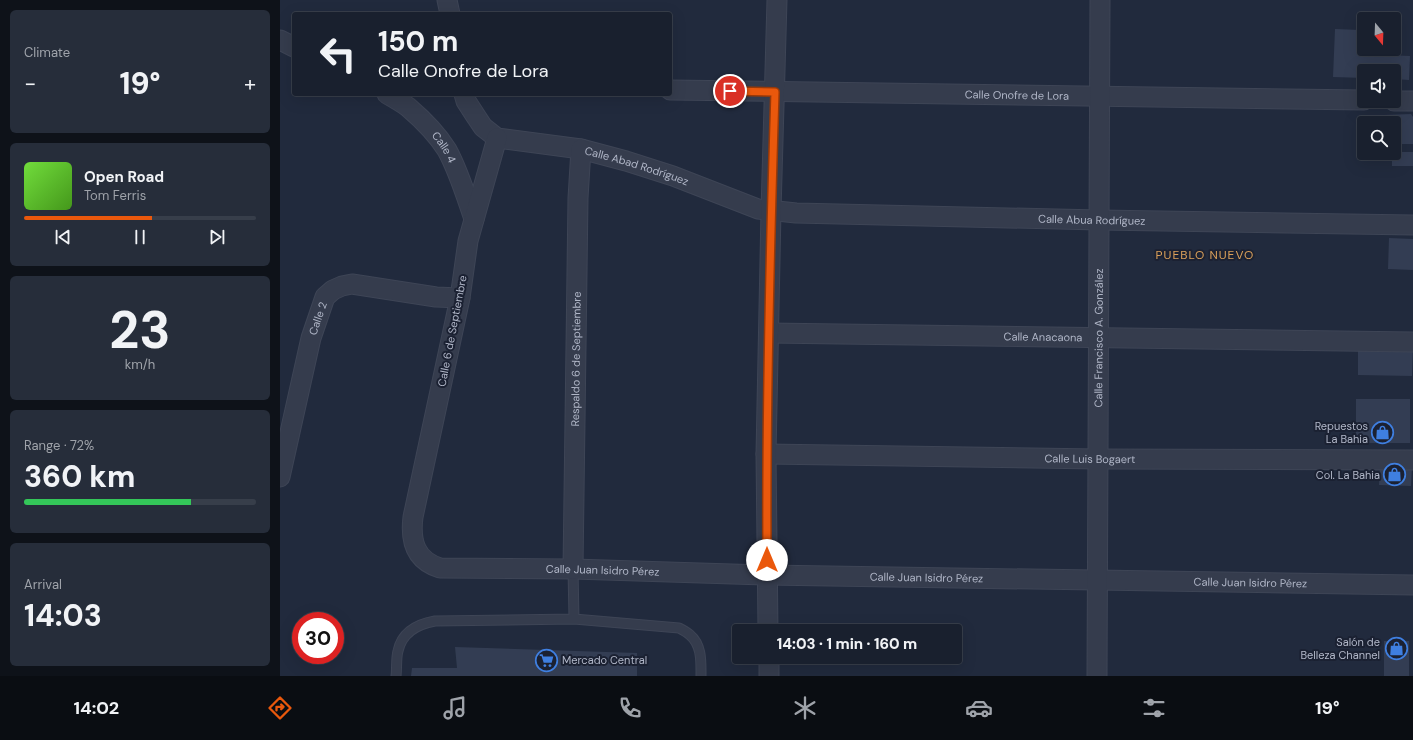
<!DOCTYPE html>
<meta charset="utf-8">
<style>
:root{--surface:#19202e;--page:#262d3a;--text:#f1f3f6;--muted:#9fa3aa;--line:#373e4a;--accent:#ea580c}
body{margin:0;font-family:"DM Sans",sans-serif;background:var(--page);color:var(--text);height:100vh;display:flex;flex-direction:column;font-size:15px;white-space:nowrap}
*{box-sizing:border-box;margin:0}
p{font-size:13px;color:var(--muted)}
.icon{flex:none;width:22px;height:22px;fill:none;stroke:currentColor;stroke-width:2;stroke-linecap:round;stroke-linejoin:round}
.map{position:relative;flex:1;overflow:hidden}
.drawer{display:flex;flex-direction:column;gap:10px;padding:10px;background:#0e1219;width:280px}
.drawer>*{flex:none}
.hud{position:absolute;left:12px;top:12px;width:380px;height:84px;border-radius:4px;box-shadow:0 4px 16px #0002,0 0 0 1px var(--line);background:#19202e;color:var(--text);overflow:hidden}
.needle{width:26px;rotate:161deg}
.buttons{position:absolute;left:1077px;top:12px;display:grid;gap:8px}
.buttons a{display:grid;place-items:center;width:44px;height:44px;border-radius:4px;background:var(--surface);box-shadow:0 4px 16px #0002,0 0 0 1px var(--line);font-size:20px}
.speed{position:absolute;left:12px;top:612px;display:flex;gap:8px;font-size:20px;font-weight:700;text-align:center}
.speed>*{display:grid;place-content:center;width:52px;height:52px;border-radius:50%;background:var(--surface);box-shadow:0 4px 16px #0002,0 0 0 1px var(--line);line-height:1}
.speed .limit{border:6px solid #d22;background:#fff;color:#111}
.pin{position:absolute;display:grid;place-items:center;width:34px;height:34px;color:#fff;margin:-17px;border:2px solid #fff;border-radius:50%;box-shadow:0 1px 4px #0007}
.me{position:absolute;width:44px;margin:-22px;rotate:0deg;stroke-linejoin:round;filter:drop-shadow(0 0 3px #0008)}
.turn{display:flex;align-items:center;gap:14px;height:84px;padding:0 20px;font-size:18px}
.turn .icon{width:52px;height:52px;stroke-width:2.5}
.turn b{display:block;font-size:28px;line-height:34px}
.big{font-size:30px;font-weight:800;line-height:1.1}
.drawer .widget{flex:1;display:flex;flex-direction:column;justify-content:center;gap:6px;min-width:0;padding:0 14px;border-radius:6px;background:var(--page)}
.drawer .dial{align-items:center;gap:0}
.dial b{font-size:52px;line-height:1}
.song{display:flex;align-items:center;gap:12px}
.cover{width:48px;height:48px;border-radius:6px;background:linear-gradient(135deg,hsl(100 70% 55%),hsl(100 70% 35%))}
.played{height:4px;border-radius:2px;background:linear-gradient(90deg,var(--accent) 55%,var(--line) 55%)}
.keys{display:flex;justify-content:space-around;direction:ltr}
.heat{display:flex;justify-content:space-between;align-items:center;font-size:22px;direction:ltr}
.charge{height:6px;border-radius:3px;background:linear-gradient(90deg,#34c759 72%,var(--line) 0)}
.trip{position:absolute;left:452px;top:624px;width:230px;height:40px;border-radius:4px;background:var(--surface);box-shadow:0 4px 16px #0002,0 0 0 1px var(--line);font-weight:800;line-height:40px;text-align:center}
.menu{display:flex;height:64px;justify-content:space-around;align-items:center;background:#0a0d12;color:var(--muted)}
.menu .icon{width:28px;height:28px}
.menu .active{color:var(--accent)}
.menu b{font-size:18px;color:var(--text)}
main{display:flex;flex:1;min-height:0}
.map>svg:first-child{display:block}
.building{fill:#333d53}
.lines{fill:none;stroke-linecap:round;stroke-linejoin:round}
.lane-casing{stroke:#3e4556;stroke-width:11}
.street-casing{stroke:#3e4556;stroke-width:21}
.lane{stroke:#353c4d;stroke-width:9}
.street{stroke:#353c4d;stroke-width:19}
.route-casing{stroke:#983908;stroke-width:10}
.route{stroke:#ea580c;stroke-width:7}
.labels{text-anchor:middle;stroke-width:4;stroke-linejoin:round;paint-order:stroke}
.street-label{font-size:11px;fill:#b1b7c8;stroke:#1b2132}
.poi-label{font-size:11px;fill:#b1b7c8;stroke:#1b2132;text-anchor:end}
.neighbourhood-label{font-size:12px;letter-spacing:1px;fill:#daa05a;stroke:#1b2132}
</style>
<main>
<section class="drawer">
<div class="widget"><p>Climate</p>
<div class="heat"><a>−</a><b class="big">19°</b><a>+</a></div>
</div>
<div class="widget">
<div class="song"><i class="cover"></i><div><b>Open Road</b><p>Tom Ferris</p></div></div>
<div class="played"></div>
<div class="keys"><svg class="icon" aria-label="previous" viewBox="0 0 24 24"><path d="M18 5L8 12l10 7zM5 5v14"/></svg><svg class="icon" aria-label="pause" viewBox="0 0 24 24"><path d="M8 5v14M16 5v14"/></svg><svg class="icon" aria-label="next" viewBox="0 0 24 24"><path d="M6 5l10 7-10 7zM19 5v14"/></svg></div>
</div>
<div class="widget dial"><b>23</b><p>km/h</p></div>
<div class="widget"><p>Range · 72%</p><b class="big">360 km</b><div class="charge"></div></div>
<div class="widget"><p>Arrival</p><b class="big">14:03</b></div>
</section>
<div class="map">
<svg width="1133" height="676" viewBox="0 0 1133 676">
<rect width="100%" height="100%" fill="#212a3d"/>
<path class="building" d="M1055,29L1080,30L1079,54L1130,56L1129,80L1114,79V71H1084V78L1053,77Z
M1131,114L1133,117V144H1114V123H1103V115Z
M1114,152H1133V166H1112V153Z
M1109,238L1133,239V270L1108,269Z
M1078,344L1133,345L1132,376L1078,375Z
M1076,399H1130V443H1076Z
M1100,465H1132L1131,486L1099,485Z
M1104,641H1129V676H1104Z
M175,647L357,653V676H131L132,668H177Z"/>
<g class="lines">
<defs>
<path id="lane" d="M293,569L294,619
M116,676C117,668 116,658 118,651C122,632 138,624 155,621L294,619L399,628C403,630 407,632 410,635C422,645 421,662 421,676"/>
<g id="street">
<path d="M167,0L170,14"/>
<path d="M0,40L14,47"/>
<path id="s1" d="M390,90L1084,100"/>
<path id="s2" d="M107,94C114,98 121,102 128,107C142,119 157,134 167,150C179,172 186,196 194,219"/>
<path id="s3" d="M184,94L186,101L195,115L203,127L217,138L301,149L346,161L393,176L478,209L516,213L819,220L1133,225"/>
<path d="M1114,101H1133"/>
<path id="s4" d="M217,138L188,241L180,298L133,517C130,541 135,560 160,568L293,569L487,575L1133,585"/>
<path id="s5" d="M489,333L1133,342"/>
<path id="s6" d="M486,454L818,459L1133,460"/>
<path id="s7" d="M0,477L31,338L45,297L53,290L62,286L72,284L156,297L180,298"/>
<path id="s8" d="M293,569L298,198L301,149"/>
<path d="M488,631L486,454L491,211L497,0"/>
<path d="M489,657V676"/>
<path id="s9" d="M817,676L820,0"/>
</g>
</defs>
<use href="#lane" class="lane-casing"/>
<use href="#street" class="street-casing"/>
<use href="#lane" class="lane"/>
<use href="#street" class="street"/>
</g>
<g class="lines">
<defs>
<path id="route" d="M450,91L495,92C490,248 486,404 487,560"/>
</defs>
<use href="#route" class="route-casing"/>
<use href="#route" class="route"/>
</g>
<defs>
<symbol id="shop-ring" viewBox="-11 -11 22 22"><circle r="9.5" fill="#1b2132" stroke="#3f7fe0" stroke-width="1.5"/><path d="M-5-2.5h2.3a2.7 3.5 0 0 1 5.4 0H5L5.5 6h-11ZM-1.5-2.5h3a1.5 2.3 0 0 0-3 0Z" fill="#3f7fe0"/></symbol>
<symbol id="supermarket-ring" viewBox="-11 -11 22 22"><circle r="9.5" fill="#1b2132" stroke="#3f7fe0" stroke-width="1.5"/><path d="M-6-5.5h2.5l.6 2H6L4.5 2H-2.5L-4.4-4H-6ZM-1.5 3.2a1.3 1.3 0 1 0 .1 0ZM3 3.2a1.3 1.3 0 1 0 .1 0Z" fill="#3f7fe0"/></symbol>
</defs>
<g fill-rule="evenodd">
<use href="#shop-ring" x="1090" y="420" width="25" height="25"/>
<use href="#shop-ring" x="1102" y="462" width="25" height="25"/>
<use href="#shop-ring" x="1104" y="636" width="25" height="25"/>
<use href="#supermarket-ring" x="254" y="648" width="25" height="25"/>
</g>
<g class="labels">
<g class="street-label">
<text dy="4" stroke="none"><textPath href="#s1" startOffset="347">Calle Onofre de Lora</textPath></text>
<text dy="4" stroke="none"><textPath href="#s2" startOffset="79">Calle 4</textPath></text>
<text dy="4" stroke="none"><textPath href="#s3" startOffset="199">Calle Abad Rodríguez</textPath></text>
<text dy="4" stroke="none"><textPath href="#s3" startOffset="662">Calle Abua Rodríguez</textPath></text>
<text dy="4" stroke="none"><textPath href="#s7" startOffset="163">Calle 2</textPath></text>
<text transform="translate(172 331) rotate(-79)" y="4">Calle 6 de Septiembre</text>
<text dy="4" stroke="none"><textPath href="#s5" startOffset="274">Calle Anacaona</textPath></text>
<text dy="4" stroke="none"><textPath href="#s9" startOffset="338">Calle Francisco A. González</textPath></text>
<text dy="4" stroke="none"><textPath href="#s8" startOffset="210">Respaldo 6 de Septiembre</textPath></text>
<text dy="4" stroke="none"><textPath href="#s6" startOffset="324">Calle Luis Bogaert</textPath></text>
<text dy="4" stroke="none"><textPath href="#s4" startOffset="615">Calle Juan Isidro Pérez</textPath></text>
<text dy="4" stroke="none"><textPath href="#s4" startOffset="939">Calle Juan Isidro Pérez</textPath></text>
<text dy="4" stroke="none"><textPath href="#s4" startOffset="1263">Calle Juan Isidro Pérez</textPath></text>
</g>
<g class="poi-label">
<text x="1088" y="430">Repuestos<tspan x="1088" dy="13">La Bahia</tspan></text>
<text x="1100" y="479">Col. La Bahia</text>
<text x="1100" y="646">Salón de<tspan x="1100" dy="13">Belleza Channel</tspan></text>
<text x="282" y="664" text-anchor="start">Mercado Central</text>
</g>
<g class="neighbourhood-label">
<text x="925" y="259">PUEBLO NUEVO</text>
</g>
</g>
</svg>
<div class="buttons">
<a><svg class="needle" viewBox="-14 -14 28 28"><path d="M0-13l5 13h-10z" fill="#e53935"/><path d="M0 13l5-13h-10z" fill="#9fa3aa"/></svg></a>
<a><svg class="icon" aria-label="sound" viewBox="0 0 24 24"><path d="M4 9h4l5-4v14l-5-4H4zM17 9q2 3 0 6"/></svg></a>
<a><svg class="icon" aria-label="search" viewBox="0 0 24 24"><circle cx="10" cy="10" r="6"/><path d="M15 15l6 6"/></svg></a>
</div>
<div class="speed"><div class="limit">30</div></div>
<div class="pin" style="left:450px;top:91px;background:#d93025"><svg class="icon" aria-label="arrive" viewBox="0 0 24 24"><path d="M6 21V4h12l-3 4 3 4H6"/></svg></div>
<svg class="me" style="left:487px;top:560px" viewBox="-20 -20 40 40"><circle r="19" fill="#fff"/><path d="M0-13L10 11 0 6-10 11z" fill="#ea580c"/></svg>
<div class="trip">14:03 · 1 min · 160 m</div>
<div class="hud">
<div class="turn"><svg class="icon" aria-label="left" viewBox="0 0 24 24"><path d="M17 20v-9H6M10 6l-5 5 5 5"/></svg><div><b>150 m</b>Calle Onofre de Lora</div></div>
</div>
</div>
</main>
<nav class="menu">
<b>14:02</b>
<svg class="icon active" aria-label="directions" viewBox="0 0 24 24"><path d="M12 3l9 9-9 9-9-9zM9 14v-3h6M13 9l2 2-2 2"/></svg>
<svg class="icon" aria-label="music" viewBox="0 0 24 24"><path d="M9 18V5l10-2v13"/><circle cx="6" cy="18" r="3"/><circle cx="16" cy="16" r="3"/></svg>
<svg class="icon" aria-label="phone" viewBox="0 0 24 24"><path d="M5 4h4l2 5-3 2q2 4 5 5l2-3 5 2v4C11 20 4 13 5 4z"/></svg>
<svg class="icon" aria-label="climate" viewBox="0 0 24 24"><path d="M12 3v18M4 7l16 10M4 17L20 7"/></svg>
<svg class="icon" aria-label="car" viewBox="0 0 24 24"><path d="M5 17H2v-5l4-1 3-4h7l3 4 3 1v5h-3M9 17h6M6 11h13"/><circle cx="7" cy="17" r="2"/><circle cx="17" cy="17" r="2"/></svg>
<svg class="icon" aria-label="filters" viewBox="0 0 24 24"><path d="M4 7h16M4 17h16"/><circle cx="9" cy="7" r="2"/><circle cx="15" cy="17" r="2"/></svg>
<b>19°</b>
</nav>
